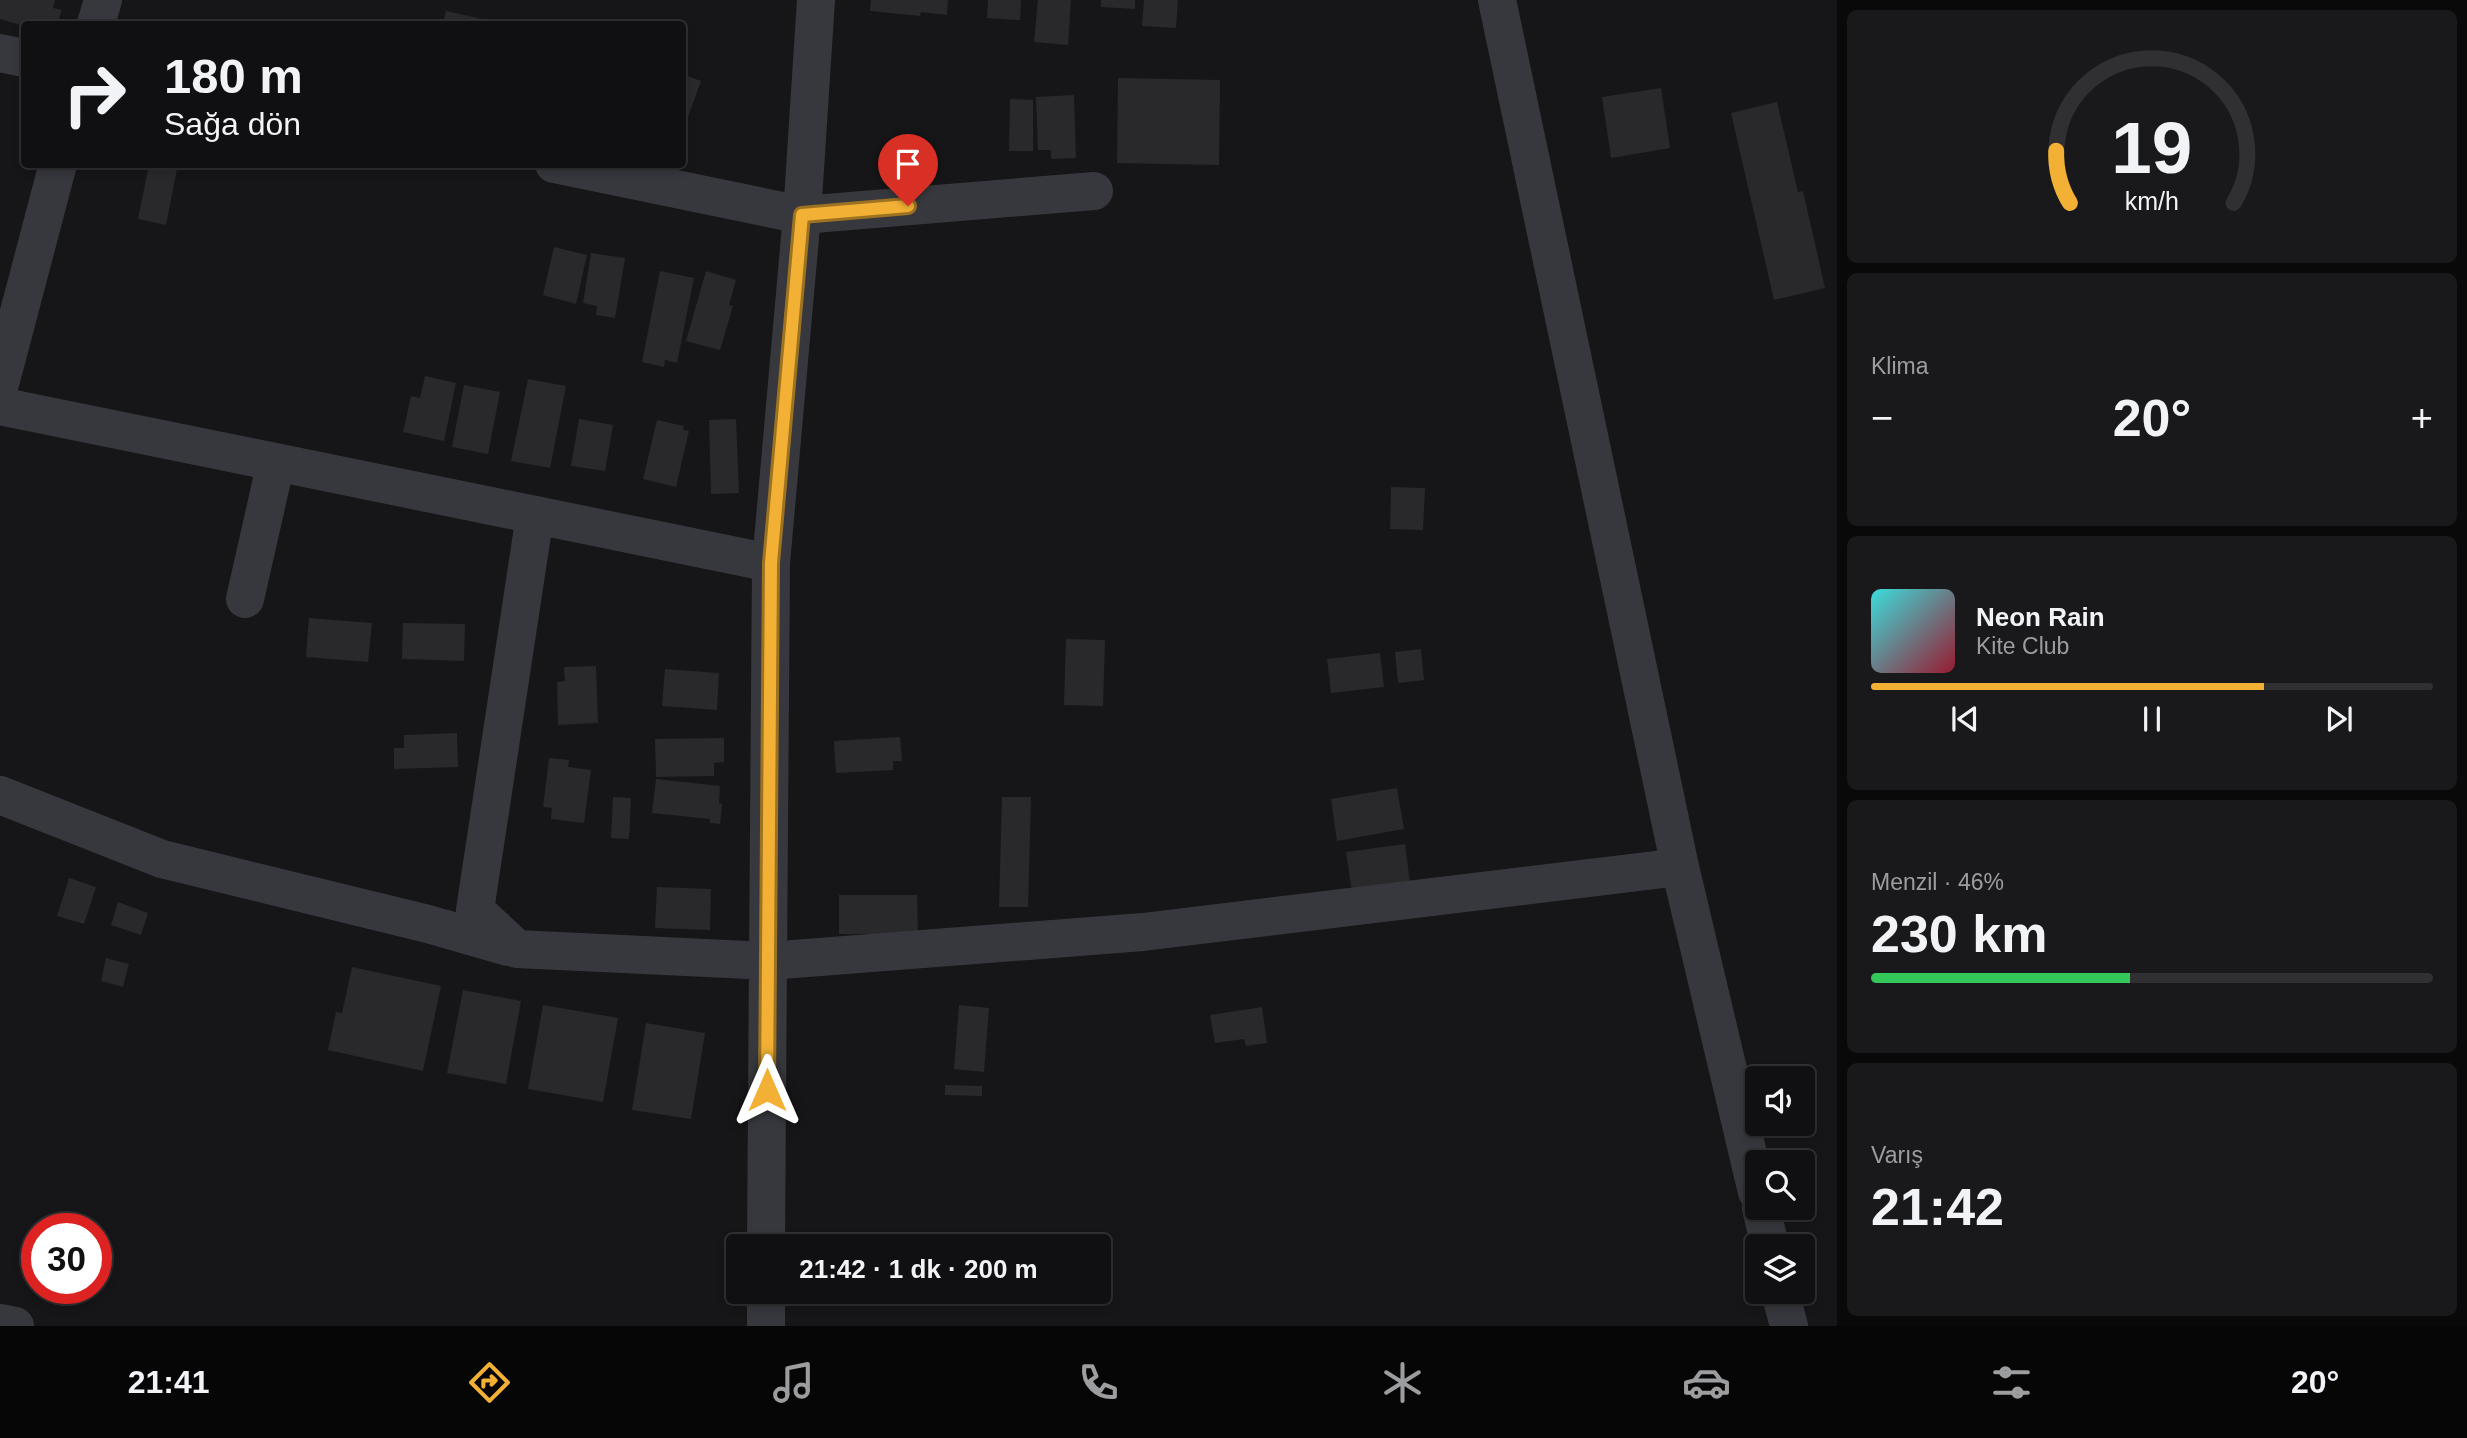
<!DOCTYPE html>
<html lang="tr">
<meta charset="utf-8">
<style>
:root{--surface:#101012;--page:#19191b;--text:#f1f3f6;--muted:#9c9d9f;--line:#303032;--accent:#f2b134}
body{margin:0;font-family:Helvetica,sans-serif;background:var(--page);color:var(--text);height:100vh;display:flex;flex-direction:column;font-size:26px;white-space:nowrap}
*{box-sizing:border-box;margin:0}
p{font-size:23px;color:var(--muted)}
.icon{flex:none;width:38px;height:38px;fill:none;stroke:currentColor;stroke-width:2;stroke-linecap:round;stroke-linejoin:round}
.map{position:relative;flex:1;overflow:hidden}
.side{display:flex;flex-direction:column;gap:10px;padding:10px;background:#09090a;width:630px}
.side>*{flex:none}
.top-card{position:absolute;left:21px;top:21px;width:665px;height:147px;border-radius:7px;box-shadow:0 4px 10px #0003,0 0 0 2px var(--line);background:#101012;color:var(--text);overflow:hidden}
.tools{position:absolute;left:1745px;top:1066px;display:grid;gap:14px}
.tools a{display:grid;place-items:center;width:70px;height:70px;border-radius:7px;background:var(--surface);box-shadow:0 4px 10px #0003,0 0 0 2px var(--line);font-size:35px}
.speed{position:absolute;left:21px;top:1213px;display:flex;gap:14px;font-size:35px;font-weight:700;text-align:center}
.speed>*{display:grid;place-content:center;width:91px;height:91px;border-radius:50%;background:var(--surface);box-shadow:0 4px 10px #0003,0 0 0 2px var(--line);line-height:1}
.speed .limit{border:10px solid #d22;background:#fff;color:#111}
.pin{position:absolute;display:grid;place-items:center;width:60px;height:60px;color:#fff;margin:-72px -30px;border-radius:50% 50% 50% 0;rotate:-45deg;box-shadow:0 0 7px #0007}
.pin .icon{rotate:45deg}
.me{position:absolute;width:77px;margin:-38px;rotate:0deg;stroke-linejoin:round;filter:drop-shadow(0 0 5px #0008)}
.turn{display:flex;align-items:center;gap:24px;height:147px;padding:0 28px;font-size:32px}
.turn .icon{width:91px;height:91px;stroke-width:2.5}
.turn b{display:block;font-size:49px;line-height:60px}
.big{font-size:52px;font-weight:800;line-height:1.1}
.side .card{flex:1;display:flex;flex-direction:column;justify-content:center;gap:10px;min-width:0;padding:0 24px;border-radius:10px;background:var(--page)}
.side .dial{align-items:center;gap:0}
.dial svg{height:182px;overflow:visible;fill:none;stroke:var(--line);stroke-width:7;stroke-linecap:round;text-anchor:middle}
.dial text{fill:var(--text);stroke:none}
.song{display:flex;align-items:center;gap:21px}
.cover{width:84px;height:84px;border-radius:10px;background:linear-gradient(135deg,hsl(180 70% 55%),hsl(350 70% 35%))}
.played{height:7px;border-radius:4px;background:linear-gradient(90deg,var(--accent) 70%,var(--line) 70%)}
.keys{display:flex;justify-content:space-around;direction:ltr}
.heat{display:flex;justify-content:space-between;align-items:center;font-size:38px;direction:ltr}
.charge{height:10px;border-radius:5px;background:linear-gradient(90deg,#34c759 46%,var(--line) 0)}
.trip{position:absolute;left:726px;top:1234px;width:385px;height:70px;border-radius:7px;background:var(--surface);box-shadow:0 4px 10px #0003,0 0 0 2px var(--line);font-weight:800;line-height:70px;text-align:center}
.tabs{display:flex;height:112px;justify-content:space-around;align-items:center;background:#060607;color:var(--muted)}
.tabs .icon{width:49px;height:49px}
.tabs .active{color:var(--accent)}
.tabs b{font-size:32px;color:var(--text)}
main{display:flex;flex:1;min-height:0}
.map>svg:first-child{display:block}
.building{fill:#29292c}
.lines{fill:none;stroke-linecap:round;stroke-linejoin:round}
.minor{stroke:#37383d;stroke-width:38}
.route-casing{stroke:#9d7322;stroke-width:18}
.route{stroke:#f2b134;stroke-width:12}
</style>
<main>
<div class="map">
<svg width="1837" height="1326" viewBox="0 0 1837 1326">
<rect width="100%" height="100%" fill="#161618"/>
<path class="building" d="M0,0H55L53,8L62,10L57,24L24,26L0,19Z
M871,0H948L947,15L921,12L920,16L870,11Z
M988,0H1021L1020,20L987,18Z
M1038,0H1071L1068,45L1034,42Z
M1101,0H1135V9L1101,7Z
M1144,0H1178L1176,28L1142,26Z
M446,11L482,19L481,24H443Z
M682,74L701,81L683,131H682Z
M1118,78L1220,80L1219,165L1117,163Z
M1661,88L1670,148L1611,158L1602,97Z
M1074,95L1076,158L1051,159V150H1038L1036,97Z
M1010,99L1033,100V151H1009Z
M1777,102L1798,192L1803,191L1825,288L1774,300L1731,113Z
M149,164H178L166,225L138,219Z
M554,247L587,255L576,304L543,295Z
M591,253L625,258L615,318L596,315L597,306L583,303Z
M660,271L694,278L677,363L665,360L664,367L642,362Z
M706,271L736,280L729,305L733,306L720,350L686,341Z
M425,376L456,383L444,441L403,432L411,396L420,398Z
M528,379L566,386L550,468L511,461Z
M464,385L500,392L488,454L452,447Z
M579,419L613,425L605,471L571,466Z
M736,419L739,493L711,494L709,420Z
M657,420L684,426L683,430L689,431L676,487L643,479Z
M1391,487L1425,488L1423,530L1390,529Z
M309,618L372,623L368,662L306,657Z
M403,623L465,624L464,661L402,659Z
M1066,639L1105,640L1103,706L1064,705Z
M1421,649L1424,680L1398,683L1395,652Z
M1380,653L1384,687L1331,693L1327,659Z
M596,666L598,723L558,725L557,682L565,681L564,667Z
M665,669L719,673L717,710L662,706Z
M457,733L458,767L394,769V748H404V735Z
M900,737L902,761H893V770L836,773L834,741Z
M724,738V762L714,763V776L656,777L655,739Z
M549,758L569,760L568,767L591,770L584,823L551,819L552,808L543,807Z
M656,779L720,786L719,803L722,804L720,824L710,823V819L652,813Z
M1397,788L1404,829L1337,841L1331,799Z
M613,797L631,798L629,839L611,838Z
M1002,797H1031L1028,907H999Z
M1405,844L1410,883L1352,892L1346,852Z
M69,878L96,887L84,924L57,916Z
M657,887L711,889L710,930L655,928Z
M839,895H917L918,934H839Z
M118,902L148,913L141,935L111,925Z
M106,958L129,964L123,987L101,981Z
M352,967L441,986L423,1071L328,1050L336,1012L342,1013Z
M463,990L521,1001L506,1084L447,1073Z
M543,1005L618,1018L603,1102L528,1089Z
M959,1005L989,1008L984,1072L954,1069Z
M1262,1007L1267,1043L1246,1046L1244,1039L1215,1043L1210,1015Z
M646,1023L705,1033L691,1119L632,1110Z
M945,1085L982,1086V1096L945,1095Z"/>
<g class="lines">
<path class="minor" d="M1497,0L1680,867L1757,1192
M96,24L103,0
M0,53L24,58
M554,164L802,215L1094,191
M0,384L58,164
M0,406L771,563
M535,515L475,910L517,949L768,961L771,563L802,215L816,0
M245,599L276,462
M0,795L162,859L428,924L508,947
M1761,1208L1770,1246
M766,1246L768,961L1143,932L1680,867
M1780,1292L1789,1326
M0,1323L15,1326
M766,1326V1292"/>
</g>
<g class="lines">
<defs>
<path id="route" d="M767,1090L771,563L802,215L908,206"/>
</defs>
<use href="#route" class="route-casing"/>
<use href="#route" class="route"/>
</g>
</svg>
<div class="tools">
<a><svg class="icon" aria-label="sound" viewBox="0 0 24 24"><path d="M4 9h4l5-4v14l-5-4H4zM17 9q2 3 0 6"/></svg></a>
<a><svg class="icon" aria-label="search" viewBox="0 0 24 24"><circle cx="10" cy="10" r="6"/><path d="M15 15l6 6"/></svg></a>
<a><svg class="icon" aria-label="layers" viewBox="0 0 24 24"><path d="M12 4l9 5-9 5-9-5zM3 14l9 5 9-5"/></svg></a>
</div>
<div class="speed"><div class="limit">30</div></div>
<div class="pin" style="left:908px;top:206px;background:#d93025"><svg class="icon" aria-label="arrive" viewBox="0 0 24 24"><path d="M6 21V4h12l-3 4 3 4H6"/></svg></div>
<svg class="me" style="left:767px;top:1090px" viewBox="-20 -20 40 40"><path d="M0-17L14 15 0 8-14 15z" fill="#f2b134" stroke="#fff" stroke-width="4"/></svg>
<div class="trip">21:42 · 1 dk · 200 m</div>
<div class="top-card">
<div class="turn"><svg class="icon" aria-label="right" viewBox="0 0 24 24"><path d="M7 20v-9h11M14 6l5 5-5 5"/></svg><div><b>180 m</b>Sağa dön</div></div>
</div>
</div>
<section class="side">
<div class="card dial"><svg viewBox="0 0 100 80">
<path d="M14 69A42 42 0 1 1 86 69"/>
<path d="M14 69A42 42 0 0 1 8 46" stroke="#f2b134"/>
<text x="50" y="56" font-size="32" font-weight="700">19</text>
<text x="50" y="72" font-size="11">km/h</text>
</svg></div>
<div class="card"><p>Klima</p>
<div class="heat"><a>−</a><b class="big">20°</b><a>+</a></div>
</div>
<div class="card">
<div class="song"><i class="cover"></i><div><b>Neon Rain</b><p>Kite Club</p></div></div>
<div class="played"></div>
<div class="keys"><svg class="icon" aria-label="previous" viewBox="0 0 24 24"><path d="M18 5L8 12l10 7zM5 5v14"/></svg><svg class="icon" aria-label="pause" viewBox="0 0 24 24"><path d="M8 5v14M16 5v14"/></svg><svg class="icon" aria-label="next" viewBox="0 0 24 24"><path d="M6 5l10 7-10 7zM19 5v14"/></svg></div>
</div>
<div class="card"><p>Menzil · 46%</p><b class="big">230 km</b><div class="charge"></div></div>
<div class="card"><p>Varış</p><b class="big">21:42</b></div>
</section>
</main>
<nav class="tabs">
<b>21:41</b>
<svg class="icon active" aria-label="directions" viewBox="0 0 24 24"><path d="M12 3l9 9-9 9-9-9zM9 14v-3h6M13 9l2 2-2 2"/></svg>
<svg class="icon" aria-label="music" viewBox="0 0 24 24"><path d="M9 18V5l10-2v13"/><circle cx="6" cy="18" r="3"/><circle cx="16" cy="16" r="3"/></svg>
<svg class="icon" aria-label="phone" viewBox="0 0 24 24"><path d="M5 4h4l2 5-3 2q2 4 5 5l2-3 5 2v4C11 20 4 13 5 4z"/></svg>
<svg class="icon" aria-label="climate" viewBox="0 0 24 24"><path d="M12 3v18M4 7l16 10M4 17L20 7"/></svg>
<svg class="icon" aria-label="car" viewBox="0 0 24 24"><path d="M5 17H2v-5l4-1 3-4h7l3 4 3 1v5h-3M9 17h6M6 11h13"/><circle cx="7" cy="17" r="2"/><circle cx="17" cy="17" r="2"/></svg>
<svg class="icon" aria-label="filters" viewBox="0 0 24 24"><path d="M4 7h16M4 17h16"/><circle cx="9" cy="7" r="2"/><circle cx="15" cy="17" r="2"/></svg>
<b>20°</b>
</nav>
